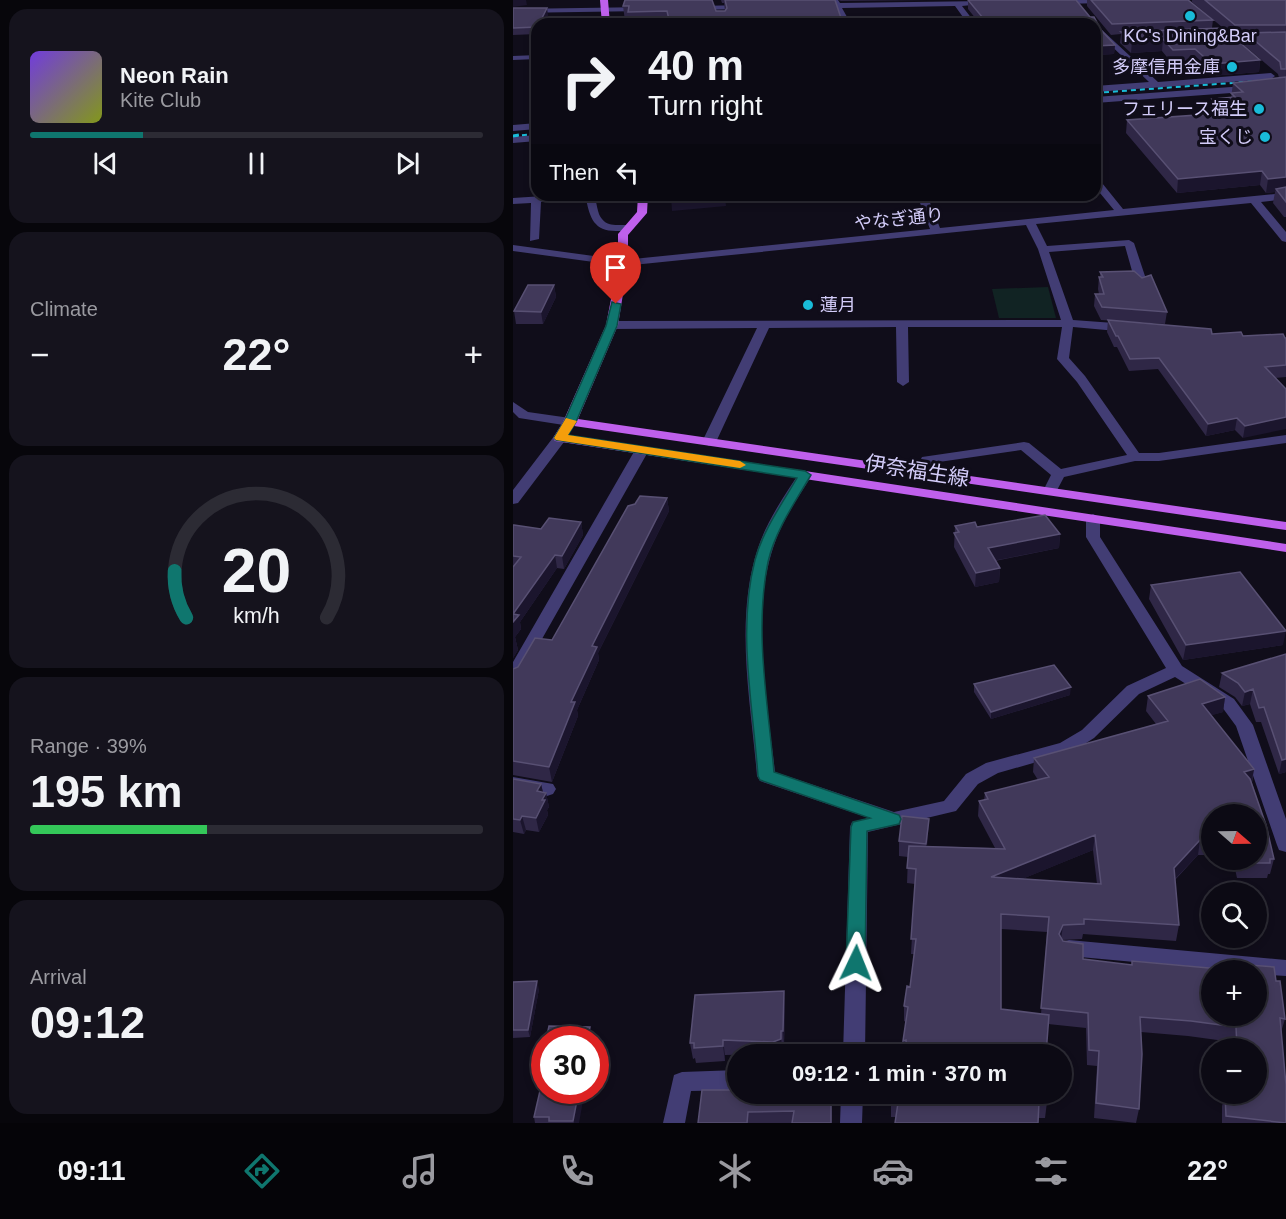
<!DOCTYPE html>
<meta charset="utf-8">
<style>
:root{--surface:#0c0a14;--page:#15131d;--text:#f1f3f6;--muted:#9a9aa0;--line:#2c2b34;--accent:#0f766e}
body{margin:0;font-family:Helvetica,"Noto Sans JP",sans-serif;background:var(--page);color:var(--text);height:100vh;display:flex;flex-direction:column;font-size:22px;white-space:nowrap}
*{box-sizing:border-box;margin:0}
p{font-size:20px;color:var(--muted)}
.icon{flex:none;width:33px;height:33px;fill:none;stroke:currentColor;stroke-width:2;stroke-linecap:round;stroke-linejoin:round}
.map{position:relative;flex:1;overflow:hidden}
.side{display:flex;flex-direction:column;gap:9px;padding:9px;background:#07060b;width:513px}
.side>*{flex:none}
.top-card{position:absolute;left:18px;top:18px;width:570px;height:183px;border-radius:18px;box-shadow:0 3px 9px #0003,0 0 0 2px var(--line);background:#0c0a14;color:var(--text);overflow:hidden}
.needle{width:39px;rotate:110deg}
.controls{position:absolute;left:688px;top:804px;display:grid;gap:12px}
.controls a{display:grid;place-items:center;width:66px;height:66px;border-radius:50%;background:var(--surface);box-shadow:0 3px 9px #0003,0 0 0 2px var(--line);font-size:30px}
.speed{position:absolute;left:18px;top:1026px;display:flex;gap:12px;font-size:30px;font-weight:700;text-align:center}
.speed>*{display:grid;place-content:center;width:78px;height:78px;border-radius:50%;background:var(--surface);box-shadow:0 3px 9px #0003,0 0 0 2px var(--line);line-height:1}
.speed .limit{border:9px solid #d22;background:#fff;color:#111}
.pin{position:absolute;display:grid;place-items:center;width:51px;height:51px;color:#fff;margin:-62px -26px;border-radius:50% 50% 50% 0;rotate:-45deg;box-shadow:0 0 6px #0007}
.pin .icon{rotate:45deg}
.me{position:absolute;width:66px;margin:-33px;rotate:2deg;stroke-linejoin:round;filter:drop-shadow(0 0 4px #0008)}
.turn{display:flex;align-items:center;gap:21px;height:126px;padding:0 18px;font-size:27px}
.turn .icon{width:78px;height:78px;stroke-width:2.5}
.turn b{display:block;font-size:42px;line-height:51px}
.then{display:flex;align-items:center;height:57px;padding:0 18px;background:#0003;gap:12px;font-size:22px}
.big{font-size:45px;font-weight:600;line-height:1.1}
.side .widget{flex:1;display:flex;flex-direction:column;justify-content:center;gap:9px;min-width:0;padding:0 21px;border-radius:18px;background:var(--page)}
.side .dial{align-items:center;gap:0}
.dial svg{height:156px;overflow:visible;fill:none;stroke:var(--line);stroke-width:7;stroke-linecap:round;text-anchor:middle}
.dial text{fill:var(--text);stroke:none}
.song{display:flex;align-items:center;gap:18px}
.cover{width:72px;height:72px;border-radius:9px;background:linear-gradient(135deg,hsl(260 70% 55%),hsl(70 70% 35%))}
.played{height:6px;border-radius:3px;background:linear-gradient(90deg,var(--accent) 25%,var(--line) 25%)}
.keys{display:flex;justify-content:space-around;direction:ltr}
.heat{display:flex;justify-content:space-between;align-items:center;font-size:33px;direction:ltr}
.charge{height:9px;border-radius:4px;background:linear-gradient(90deg,#34c759 39%,var(--line) 0)}
.trip{position:absolute;left:214px;top:1044px;width:345px;height:60px;border-radius:30px;background:var(--surface);box-shadow:0 3px 9px #0003,0 0 0 2px var(--line);font-weight:600;line-height:60px;text-align:center}
.dock{display:flex;height:96px;justify-content:space-around;align-items:center;background:#050408;color:var(--muted)}
.dock .icon{width:42px;height:42px}
.dock .current{color:var(--accent)}
.dock b{font-size:27px;color:var(--text)}
main{display:flex;flex:1;min-height:0}
.map>svg:first-child{display:block}
.green{fill:#112323}
.lines{fill:none;stroke-linecap:round;stroke-linejoin:round}
.minor{fill:#423d74;fill-rule:evenodd}
.major{fill:#bf60ec;fill-rule:evenodd}
.rail-far1{stroke:#19bbd8;stroke-width:2;stroke-dasharray:5 4;stroke-linecap:butt}
.rail{stroke:#19bbd8;stroke-width:3;stroke-dasharray:6 5;stroke-linecap:butt}
.wall{fill:#2f2746;fill-rule:evenodd}
.shaded-wall{fill:#1b152d}
.building{fill:#41395a;stroke:#585073;stroke-width:1.5;fill-rule:evenodd}
.route{fill:#0f766e;stroke:#0a4d48;stroke-width:1.5}
.slow{fill:#f59e0b}
.poi-dot{fill:#19bbd8;stroke:#100d1a;stroke-width:2}
.labels{text-anchor:middle;stroke-width:6;stroke-linejoin:round;paint-order:stroke}
.far-poi-label{font-size:18px;fill:#d3ccf9;stroke:#100d1a;text-anchor:end}
.far-street-label{font-size:18px;fill:#d3ccf9;stroke:#100d1a}
.street-label{font-size:21px;fill:#d3ccf9;stroke:#100d1a}
</style>
<main>
<section class="side">
<div class="widget">
<div class="song"><i class="cover"></i><div><b>Neon Rain</b><p>Kite Club</p></div></div>
<div class="played"></div>
<div class="keys"><svg class="icon" aria-label="previous" viewBox="0 0 24 24"><path d="M18 5L8 12l10 7zM5 5v14"/></svg><svg class="icon" aria-label="pause" viewBox="0 0 24 24"><path d="M8 5v14M16 5v14"/></svg><svg class="icon" aria-label="next" viewBox="0 0 24 24"><path d="M6 5l10 7-10 7zM19 5v14"/></svg></div>
</div>
<div class="widget"><p>Climate</p>
<div class="heat"><a>−</a><b class="big">22°</b><a>+</a></div>
</div>
<div class="widget dial"><svg viewBox="0 0 100 80">
<path d="M14 69A42 42 0 1 1 86 69"/>
<path d="M14 69A42 42 0 0 1 8 45" stroke="#0f766e"/>
<text x="50" y="56" font-size="32" font-weight="700">20</text>
<text x="50" y="72" font-size="11">km/h</text>
</svg></div>
<div class="widget"><p>Range · 39%</p><b class="big">195 km</b><div class="charge"></div></div>
<div class="widget"><p>Arrival</p><b class="big">09:12</b></div>
</section>
<div class="map">
<svg width="773" height="1123" viewBox="0 0 773 1123">
<rect width="100%" height="100%" fill="#100d1a"/>
<path class="green" d="M535,287L543,318H486L479,289Z"/>
<g class="lines">
<path class="minor" d="M317,0H325L327,3L474,1L478,3L449,6L463,24H455L442,6L329,8L338,24H330L322,8L302,6L319,4Z
M544,0H596L597,1L593,3L545,4L541,2Z
M234,5L231,9L183,10L179,8L183,6Z
M135,7L132,11L0,13V9Z
M589,30L645,82L758,73L762,76L758,79L582,92V86L636,82L586,34L585,32Z
M773,38V42L716,43L712,41L716,39Z
M24,55V59L0,60V56Z
M773,83V89L582,103V97Z
M24,123V129L0,131V125Z
M24,135V141L0,143V137Z
M582,177L585,178L610,209L773,193V199L748,202L773,232V242L769,241L738,203L523,224L534,246L616,240L621,243L635,285L629,288L623,285L612,246L536,252L560,320L615,324L621,328L615,332L560,327L556,358L572,376L626,453H646L773,435V443L646,461H622L551,477L542,494L537,495L530,491L538,475L508,450L419,463L413,475L408,476L401,472L409,457L511,442L516,443L548,469L614,455L564,382L544,359L549,327H395L396,382L390,386L384,382L383,327L256,328L203,442L196,446L189,442L244,328L99,329L93,325L99,321L548,320L525,249L513,225L110,266L0,251V245L110,260L417,229L404,195H414L427,228L601,210L582,187Z
M46,195H81C84,202 84,214 89,219C97,230 112,221 121,228C116,232 110,231 103,231C81,231 77,218 73,199L28,202L26,239L17,241L18,203L0,204V198Z
M0,402L15,412L57,418L64,422L57,426L6,418L0,412Z
M47,434L54,438L5,503L0,504V490L42,435Z
M129,446L136,450L8,676L6,680L0,682V662L122,450Z
M292,471L299,475C285,498 268,522 260,548C237,619 254,700 262,772L381,812L431,801L453,774L473,763L547,743L569,730L614,686L653,668L573,537V518L580,514L587,518V537L669,666L721,699L740,725L773,819V852L766,850L764,845L723,726L709,707L662,677L626,694L581,738L559,752L485,773L465,784L443,811L355,832L352,1054H330L337,827L339,822L356,818L247,781L244,776C238,703 221,620 245,548C254,521 271,496 287,472Z
M0,777L40,784L43,789L40,794L34,796L0,791Z
M556,940L773,960V976L744,974V970H709L556,956L549,954L546,948L549,942Z
M225,1070V1090L178,1091L172,1123H150L161,1075L169,1072Z
M328,1094H350L349,1123H327Z"/>
<path class="major" d="M87,0H95L97,24H89Z
M125,195H135L134,213L115,235V263L105,325L65,419L773,522V530L61,426L55,435L773,544V552L42,441L40,438L50,422L93,325L105,263V234L124,212Z"/>
<path class="rail-far1" d="M582,93L773,79
M0,136L24,134"/>
<path class="rail" d="M0,136L6,135"/>
</g>
<path class="wall" d="M208,0H322L330,24H116V21H112L110,6L212,11L211,3H209Z
M325,0H415L328,1Z
M455,0H563L577,17H581L588,30L602,45L601,54L582,55V24H467L455,9Z
M574,0H675L700,20L699,28L747,60L746,72L697,76L681,61L658,62L649,51L618,53L607,43L608,34L598,35L574,6Z
M679,0H773V217H771L760,203L762,192L753,193L747,185L664,193L613,133L614,120L699,114L697,112L699,99L718,98L720,83L766,78L765,74L731,45L732,37H721L679,2Z
M0,8L35,15L24,24V34L0,35Z
M587,272L654,312L652,324L588,320L581,306L582,294H586L585,289L586,277H587Z
M41,285L43,297L30,324H3L1,311Z
M595,320L699,334L773,338V377L762,378L730,438L722,430L693,436L645,369L616,371L604,347H601L594,332Z
M154,498L156,511L85,653L86,660L64,710L65,716L39,782L0,775V669L5,667L39,640Z
M68,522L70,535L51,569L44,568L7,622L8,629L2,637L5,650L0,658V525L28,529Z
M442,526L547,534L546,548L482,561L487,568L486,582L462,587L441,547Z
M638,585L770,645L670,660L636,599Z
M773,654V772L766,774L748,722H743L737,704L729,706L722,697L706,687L709,673Z
M687,679L712,697L710,712L698,715L741,769L739,783L753,825L761,859L757,874H755L754,878H724L720,860H744V814H699V855H685L662,880L666,925L663,941L570,934L569,939L549,940L550,941L570,944V959L619,965V961L718,970H699V1016H744V970H722L724,964L761,967L763,981H767L772,1019L768,1032L773,1085V1123H709V1106L712,1094H744V1048H719V1042L675,1036L628,1032L629,1054L626,1109L623,1123L581,1118L584,1066L574,1065L573,1028L535,1024L533,1054H390V1041L393,1022L391,1021V1006L394,986L397,987L402,954H398L402,884L394,883L395,857L386,856V841L389,816L416,819L414,846L482,848L465,816L466,801L471,800L472,793L525,780L520,772L521,758L643,724L633,711L635,696ZM580,850L584,884L509,879L543,865ZM488,929L534,932L528,1014L488,1009Z
M461,684L557,695L478,719L461,692Z
M0,779L28,784L30,792L33,793L36,807L34,810L35,815L26,832L13,830L11,834L0,832Z
M0,982L26,989L17,1037L0,1038Z
M272,1006L271,1046H269V1054L212,1055V1061L183,1063L182,1058L180,1059L177,1043Z
M32,1069L66,1123H22L21,1117Z
M225,1094H319V1123H185Z
M535,1094L532,1118H525L378,1117V1102Z"/>
<path class="shaded-wall" d="M0,0H13L14,5L0,7Z
M34,8L35,15L31,24H26Z
M650,39L649,51L618,53L619,41Z
M602,45L601,54L582,55V46Z
M747,60L746,72L697,76L699,64Z
M749,171L747,185L664,193L665,179Z
M773,177V191L763,189L762,192L753,193L755,179Z
M181,195H212L213,206L159,211L158,197Z
M41,285L43,297L30,324L28,312Z
M773,417V429L730,438L732,426Z
M724,418L722,430L693,436L695,424Z
M154,498L156,511L85,653L86,660L64,710L65,716L39,782L36,767L58,702L79,646Z
M68,522L70,535L51,569L49,556Z
M547,534L546,548L474,562L475,548Z
M42,555L44,568L7,622L8,629L2,637L5,650L0,658V614Z
M487,568L486,582L462,587L463,573Z
M773,631L770,645L670,660L673,645Z
M558,687L557,695L478,719V712Z
M740,689L737,704L729,706L732,692Z
M712,697L710,712L687,719L689,704Z
M773,759V772L766,774L769,760Z
M741,769L738,784L731,772Z
M28,784L31,797L33,793L36,807L34,810L35,815L26,832L23,818L24,791Z
M9,816L13,830L11,834L7,820Z
M416,819L415,834L413,859V844Z
M582,835L580,850L477,892L478,877Z
M687,840L685,855L658,883L661,868Z
M550,925L548,940L546,934Z
M24,981L26,989L17,1037L15,1030Z
M271,991L272,1006L271,1046L270,1031Z
M77,1027L80,1040H74Z
M268,1031L269,1054H261L260,1042Z
M210,1040L212,1055V1061L210,1046Z
M66,1090H72L66,1123H61L60,1121Z
M318,1094H319V1123H318Z"/>
<path class="building" d="M112,0H199L203,11H212L214,8L212,0H322L330,24H157L154,11L115,12L116,6H110Z
M455,0H563L577,17H581L588,30L602,45L582,46V24H475Z
M578,0H675L700,20L599,24Z
M692,0H773V25H722Z
M0,8H34L26,24H24V27L0,28Z
M710,28L747,60L699,64L682,49L660,50L650,39L619,41L608,32Z
M773,32V69H768L767,62L733,33Z
M773,77V177L755,179L749,171L665,179L614,120L712,113L699,99L722,97L718,93L730,92L720,83Z
M773,187V202L763,189Z
M157,195H181L158,197Z
M621,271L629,278L638,275L654,312L589,307L582,294H591L586,277H590L587,272Z
M15,285H41L28,312L1,311Z
M595,320L698,329L699,334L728,332L730,336L770,334L772,338H773V365L752,367L773,389V417L732,426L724,418L695,424L646,358L617,359L605,336H603Z
M127,496L154,498L79,646L84,647L58,702H62L36,767L0,761V669L5,667L22,638L39,640L115,506L122,504Z
M532,515L547,534L475,548L487,568L463,573L441,533L446,532L442,526L462,522L464,527Z
M36,518L68,522L49,556L42,555L0,614L6,615L0,622V567L8,557L0,556V525H1L28,529Z
M727,572L773,631L673,645L638,585Z
M773,654V759L769,760L751,707L746,708L740,689L732,692L725,683L709,673Z
M541,665L558,687L478,712L461,684Z
M687,679L712,697L689,704L741,769L731,772L737,779L753,825L761,859H757V863H727L726,860H744V814H699V840H687L661,868L666,925L571,919V924L550,925L546,934L550,941L570,944V959L619,965V961L718,970H699V1016H744V970H724V964L761,967L763,981H767L772,1019L767,1018L773,1085V1123L713,1116L712,1094H744V1048H724L723,1027L678,1021L627,1017L629,1054L626,1109L583,1103L586,1051L576,1050L575,1013L528,1008L536,917L488,914V1009L536,1015L533,1054H394L393,1040L390,1041L395,1007L391,1006L394,986L397,987L403,939H398L403,869L394,868L396,846L492,849L466,801L475,799L472,793L536,777L521,758L655,721L635,696ZM582,835L588,884L478,877L545,850Z
M0,779L28,784L24,791L33,793L29,800H32L23,818L9,816L7,820L0,819Z
M389,816L416,819L413,844L386,841Z
M24,981L15,1030H0V982Z
M271,991L270,1031H268V1039L260,1042L210,1040V1046L181,1048V1043H177L182,995Z
M36,1026L77,1027L74,1040H33Z
M32,1069V1090H66L60,1121H36V1117H21Z
M189,1090H225V1094H318V1123H279L281,1111L235,1112L234,1123H185Z
M379,1094H535L534,1103L526,1102L525,1123H382L385,1103L378,1102Z"/>
<path class="route" d="M99,302L108,304L104,326L63,422L55,435L292,471L298,475C282,502 262,531 255,562C241,631 255,703 261,772L386,815L388,819L386,824L354,831L352,963L349,969L343,971L336,969L333,963L338,827L340,822L357,818L247,780L245,776C240,706 224,629 242,560C250,530 269,504 284,478L43,440L41,438L51,422L93,326Z"/>
<path class="slow" d="M53,418L64,421L55,435L227,461L233,465L227,468L43,440L41,438Z"/>
<g class="poi-dot">
<circle cx="677" cy="16" r="6"/>
<circle cx="719" cy="67" r="6"/>
<circle cx="746" cy="109" r="6"/>
<circle cx="752" cy="137" r="6"/>
<circle cx="295" cy="305" r="6"/>
</g>
<g class="labels">
<g class="far-poi-label">
<text x="677" y="42" text-anchor="middle">KC's Dining&amp;Bar</text>
<text x="707" y="73">多摩信用金庫</text>
<text x="734" y="115">フェリース福生</text>
<text x="740" y="143">宝くじ</text>
<text x="307" y="311" text-anchor="start">蓮月</text>
</g>
<g class="far-street-label">
<text transform="translate(386 219) rotate(-6)" y="6">やなぎ通り</text>
</g>
<g class="street-label">
<text transform="translate(404 471) rotate(9)" y="7">伊奈福生線</text>
</g>
</g>
</svg>
<div class="controls">
<a><svg class="needle" viewBox="-14 -14 28 28"><path d="M0-13l5 13h-10z" fill="#e53935"/><path d="M0 13l5-13h-10z" fill="#9a9aa0"/></svg></a>
<a><svg class="icon" aria-label="search" viewBox="0 0 24 24"><circle cx="10" cy="10" r="6"/><path d="M15 15l6 6"/></svg></a>
<a>+</a>
<a>−</a>
</div>
<div class="speed"><div class="limit">30</div></div>
<div class="pin" style="left:103px;top:304px;background:#d93025"><svg class="icon" aria-label="arrive" viewBox="0 0 24 24"><path d="M6 21V4h12l-3 4 3 4H6"/></svg></div>
<svg class="me" style="left:343px;top:963px" viewBox="-20 -20 40 40"><path d="M0-17L14 15 0 8-14 15z" fill="#0f766e" stroke="#fff" stroke-width="4"/></svg>
<div class="trip">09:12 · 1 min · 370 m</div>
<div class="top-card">
<div class="turn"><svg class="icon" aria-label="right" viewBox="0 0 24 24"><path d="M7 20v-9h11M14 6l5 5-5 5"/></svg><div><b>40 m</b>Turn right</div></div>
<div class="then">Then<svg class="icon" aria-label="left" viewBox="0 0 24 24"><path d="M17 20v-9H6M10 6l-5 5 5 5"/></svg></div>
</div>
</div>
</main>
<nav class="dock">
<b>09:11</b>
<svg class="icon current" aria-label="directions" viewBox="0 0 24 24"><path d="M12 3l9 9-9 9-9-9zM9 14v-3h6M13 9l2 2-2 2"/></svg>
<svg class="icon" aria-label="music" viewBox="0 0 24 24"><path d="M9 18V5l10-2v13"/><circle cx="6" cy="18" r="3"/><circle cx="16" cy="16" r="3"/></svg>
<svg class="icon" aria-label="phone" viewBox="0 0 24 24"><path d="M5 4h4l2 5-3 2q2 4 5 5l2-3 5 2v4C11 20 4 13 5 4z"/></svg>
<svg class="icon" aria-label="climate" viewBox="0 0 24 24"><path d="M12 3v18M4 7l16 10M4 17L20 7"/></svg>
<svg class="icon" aria-label="car" viewBox="0 0 24 24"><path d="M5 17H2v-5l4-1 3-4h7l3 4 3 1v5h-3M9 17h6M6 11h13"/><circle cx="7" cy="17" r="2"/><circle cx="17" cy="17" r="2"/></svg>
<svg class="icon" aria-label="filters" viewBox="0 0 24 24"><path d="M4 7h16M4 17h16"/><circle cx="9" cy="7" r="2"/><circle cx="15" cy="17" r="2"/></svg>
<b>22°</b>
</nav>
